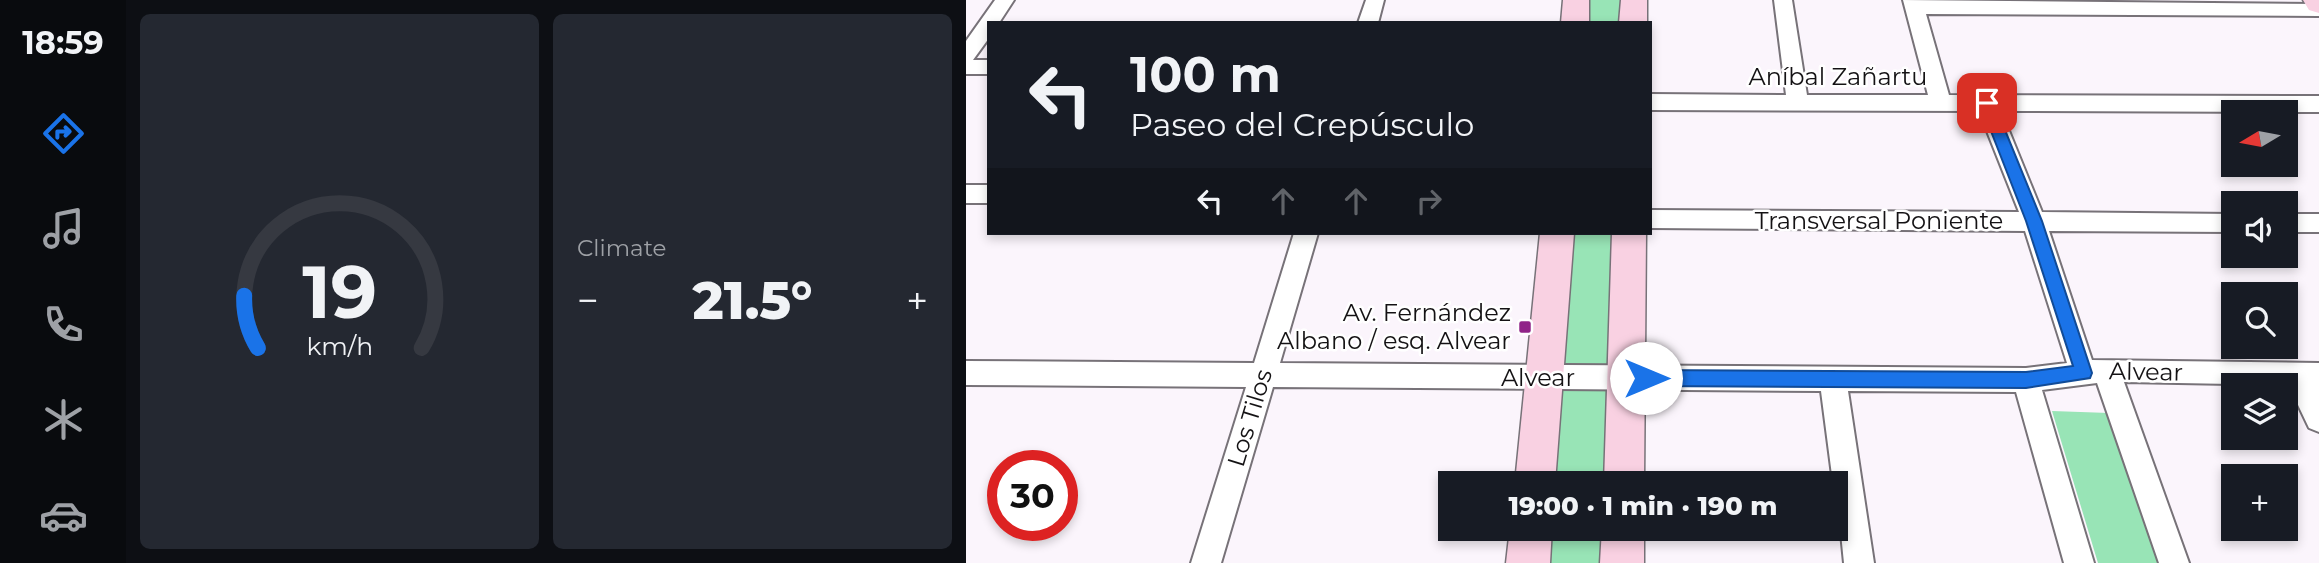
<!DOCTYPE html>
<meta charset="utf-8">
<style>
:root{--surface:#171b24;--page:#242831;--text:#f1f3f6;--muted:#9ea1a6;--line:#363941;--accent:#1a73e8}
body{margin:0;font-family:Montserrat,sans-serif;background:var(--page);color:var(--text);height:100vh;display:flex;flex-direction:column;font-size:26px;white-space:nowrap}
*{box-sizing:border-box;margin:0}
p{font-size:23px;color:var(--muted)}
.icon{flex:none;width:38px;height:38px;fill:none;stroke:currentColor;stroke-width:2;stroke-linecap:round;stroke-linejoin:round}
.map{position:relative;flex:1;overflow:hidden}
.sheet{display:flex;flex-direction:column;gap:14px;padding:14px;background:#0d0f14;width:840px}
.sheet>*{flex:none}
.hud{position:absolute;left:21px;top:21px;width:665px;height:214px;border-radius:0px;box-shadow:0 4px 10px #0003;background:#171b24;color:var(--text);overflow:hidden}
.needle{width:46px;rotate:260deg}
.fabs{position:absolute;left:1255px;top:100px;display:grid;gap:14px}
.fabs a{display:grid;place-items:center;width:77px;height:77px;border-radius:0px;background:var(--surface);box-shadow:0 4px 10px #0003;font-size:35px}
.speed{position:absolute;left:21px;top:450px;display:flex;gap:14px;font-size:35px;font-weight:700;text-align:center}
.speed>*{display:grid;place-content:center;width:91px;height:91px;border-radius:50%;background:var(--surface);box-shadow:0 4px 10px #0003;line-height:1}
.speed .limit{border:10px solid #d22;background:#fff;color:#111}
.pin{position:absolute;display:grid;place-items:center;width:60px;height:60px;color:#fff;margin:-30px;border-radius:14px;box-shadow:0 4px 10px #0006}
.me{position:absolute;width:77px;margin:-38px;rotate:90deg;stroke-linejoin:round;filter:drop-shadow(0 0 5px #0008)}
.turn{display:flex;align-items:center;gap:24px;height:147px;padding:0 28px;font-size:32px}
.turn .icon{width:91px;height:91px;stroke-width:2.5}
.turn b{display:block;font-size:49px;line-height:60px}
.lanes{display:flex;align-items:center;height:66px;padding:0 28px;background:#0003;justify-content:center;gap:35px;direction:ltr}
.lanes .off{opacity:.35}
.big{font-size:52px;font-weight:800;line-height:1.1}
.sheet .widget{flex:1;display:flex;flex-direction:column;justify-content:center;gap:10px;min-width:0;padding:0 24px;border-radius:10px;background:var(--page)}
.sheet .dial{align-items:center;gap:0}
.dial svg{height:182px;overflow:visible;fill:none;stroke:var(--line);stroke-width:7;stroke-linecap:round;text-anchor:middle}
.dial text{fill:var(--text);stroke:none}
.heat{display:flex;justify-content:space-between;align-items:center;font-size:38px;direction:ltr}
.sheet .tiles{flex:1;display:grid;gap:14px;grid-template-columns:repeat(2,1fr)}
.trip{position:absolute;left:472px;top:471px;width:410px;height:70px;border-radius:0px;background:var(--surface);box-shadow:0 4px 10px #0003;font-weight:800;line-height:70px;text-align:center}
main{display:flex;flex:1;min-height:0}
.dock{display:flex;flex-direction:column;width:126px;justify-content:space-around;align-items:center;background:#090b0e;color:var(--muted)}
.dock .icon{width:49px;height:49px}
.dock .active{color:var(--accent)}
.dock b{font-size:32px;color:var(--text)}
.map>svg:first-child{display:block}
.green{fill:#98e4b6}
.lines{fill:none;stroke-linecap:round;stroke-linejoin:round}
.street-casing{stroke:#777278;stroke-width:4}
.secondary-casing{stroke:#777278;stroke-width:3}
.street{fill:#fff;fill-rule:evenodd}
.secondary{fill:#f9d1e2;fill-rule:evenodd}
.route{fill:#1a73e8;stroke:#114b97;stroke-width:2}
.poi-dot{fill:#902488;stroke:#fff;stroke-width:2.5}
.labels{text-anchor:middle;stroke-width:5;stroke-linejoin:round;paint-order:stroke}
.street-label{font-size:24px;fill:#141214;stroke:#fff}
.poi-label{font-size:24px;fill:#141214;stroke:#fff;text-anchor:end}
</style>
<main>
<nav class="dock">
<b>18:59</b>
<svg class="icon active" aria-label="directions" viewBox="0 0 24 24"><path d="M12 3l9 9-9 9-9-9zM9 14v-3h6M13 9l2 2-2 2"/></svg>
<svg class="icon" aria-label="music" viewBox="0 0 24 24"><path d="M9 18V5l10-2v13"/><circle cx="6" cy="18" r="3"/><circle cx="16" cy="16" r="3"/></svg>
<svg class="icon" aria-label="phone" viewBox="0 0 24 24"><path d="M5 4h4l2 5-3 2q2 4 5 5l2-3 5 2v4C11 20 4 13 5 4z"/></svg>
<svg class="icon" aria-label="climate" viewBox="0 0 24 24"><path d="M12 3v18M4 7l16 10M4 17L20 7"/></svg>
<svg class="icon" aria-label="car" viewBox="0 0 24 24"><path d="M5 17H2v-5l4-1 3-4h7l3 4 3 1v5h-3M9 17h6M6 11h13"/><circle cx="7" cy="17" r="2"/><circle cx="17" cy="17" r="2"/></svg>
</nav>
<section class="sheet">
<div class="tiles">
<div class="widget dial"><svg viewBox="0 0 100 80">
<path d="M14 69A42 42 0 1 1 86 69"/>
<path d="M14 69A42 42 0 0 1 8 46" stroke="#1a73e8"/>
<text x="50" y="56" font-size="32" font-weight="700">19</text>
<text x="50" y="72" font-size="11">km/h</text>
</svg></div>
<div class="widget"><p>Climate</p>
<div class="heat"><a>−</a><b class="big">21.5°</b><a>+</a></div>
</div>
</div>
</section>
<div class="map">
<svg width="1353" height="563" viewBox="0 0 1353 563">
<rect width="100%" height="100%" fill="#fbf5fc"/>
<path class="green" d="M619,0H655L654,23H617Z
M602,233H647L640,483H587Z
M1086,411L1143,413L1195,563H1132Z
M584,529H639L638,563H582Z"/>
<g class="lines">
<defs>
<path id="street" d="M29,0H48L33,23H23V38L7,60H23V74H0V41Z
M400,0H418L412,23H392Z
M808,0H826L841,95H962L937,0L1353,4V16L960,14L983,95L1353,96V112L1035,111L1076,212L1267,214V232L1083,231L1126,360L1353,363V432L1343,428L1323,386L1320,385L1158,382L1223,563H1193L1131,383L1076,390L1128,563H1098L1050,392L882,391L908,563H878L870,483H867L855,391L307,387L255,563H225L280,387L0,385V361L288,363L328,233H352L314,363L1060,368L1101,363L1059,231L684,228V210L1053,212L1013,111L684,110V94L820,95Z
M0,185H23V203H0Z
M1320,214H1353V232H1320Z"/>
<path id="secondary" d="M597,0H623V23H595Z
M655,0H681V23H653Z
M1337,0H1353V13L1343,10Z
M574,233H608L589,483H549Z
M646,233H680L678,483H638Z
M544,528H586L584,563H540Z
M636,528H678V563H634Z"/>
</defs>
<use href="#street" class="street-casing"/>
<use href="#secondary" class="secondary-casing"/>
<use href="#street" class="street"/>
<use href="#secondary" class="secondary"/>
</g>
<path class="route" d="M1021,99L1028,103L1076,221L1126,373L1124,378L1060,388L680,386L674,383L671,378L674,372L680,370L1060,372L1107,366L1060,221L1014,103Z"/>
<rect class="poi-dot" x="552" y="320" width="14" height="14" rx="3.5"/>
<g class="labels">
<g class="street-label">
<text x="872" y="85">Aníbal Zañartu</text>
<text x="913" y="229">Transversal Poniente</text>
<text transform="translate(1180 372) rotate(1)" y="8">Alvear</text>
<text x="572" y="386">Alvear</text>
<text transform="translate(284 418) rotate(-73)" y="8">Los Tilos</text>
</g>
<g class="poi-label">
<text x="545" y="321">Av. Fernández<tspan x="545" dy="28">Albano / esq. Alvear</tspan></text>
</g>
</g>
</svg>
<div class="fabs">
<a><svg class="needle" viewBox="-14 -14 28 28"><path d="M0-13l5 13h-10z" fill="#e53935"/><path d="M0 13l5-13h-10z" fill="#9ea1a6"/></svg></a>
<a><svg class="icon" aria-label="sound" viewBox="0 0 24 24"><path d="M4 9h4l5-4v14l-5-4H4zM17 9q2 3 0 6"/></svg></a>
<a><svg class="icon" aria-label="search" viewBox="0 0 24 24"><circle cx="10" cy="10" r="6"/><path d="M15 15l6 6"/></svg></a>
<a><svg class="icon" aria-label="layers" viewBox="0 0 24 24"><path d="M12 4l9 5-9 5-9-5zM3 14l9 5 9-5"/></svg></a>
<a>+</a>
</div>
<div class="speed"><div class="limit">30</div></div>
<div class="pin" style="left:1021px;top:103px;background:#d93025"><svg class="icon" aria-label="arrive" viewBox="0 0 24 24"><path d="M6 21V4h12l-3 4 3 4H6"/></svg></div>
<svg class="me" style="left:680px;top:378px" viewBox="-20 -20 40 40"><circle r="19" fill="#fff"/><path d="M0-13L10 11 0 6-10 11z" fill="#1a73e8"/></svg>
<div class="trip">19:00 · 1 min · 190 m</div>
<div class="hud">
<div class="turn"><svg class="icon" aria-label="left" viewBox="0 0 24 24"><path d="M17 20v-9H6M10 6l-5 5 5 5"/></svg><div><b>100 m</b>Paseo del Crepúsculo</div></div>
<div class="lanes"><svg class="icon" aria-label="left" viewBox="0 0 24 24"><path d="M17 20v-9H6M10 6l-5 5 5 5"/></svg><svg class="icon off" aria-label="ahead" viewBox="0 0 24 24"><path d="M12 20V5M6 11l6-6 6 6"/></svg><svg class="icon off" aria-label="ahead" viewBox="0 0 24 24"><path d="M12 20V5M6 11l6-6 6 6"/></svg><svg class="icon off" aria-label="right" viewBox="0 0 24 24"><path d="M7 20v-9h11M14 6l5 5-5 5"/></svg></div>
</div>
</div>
</main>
